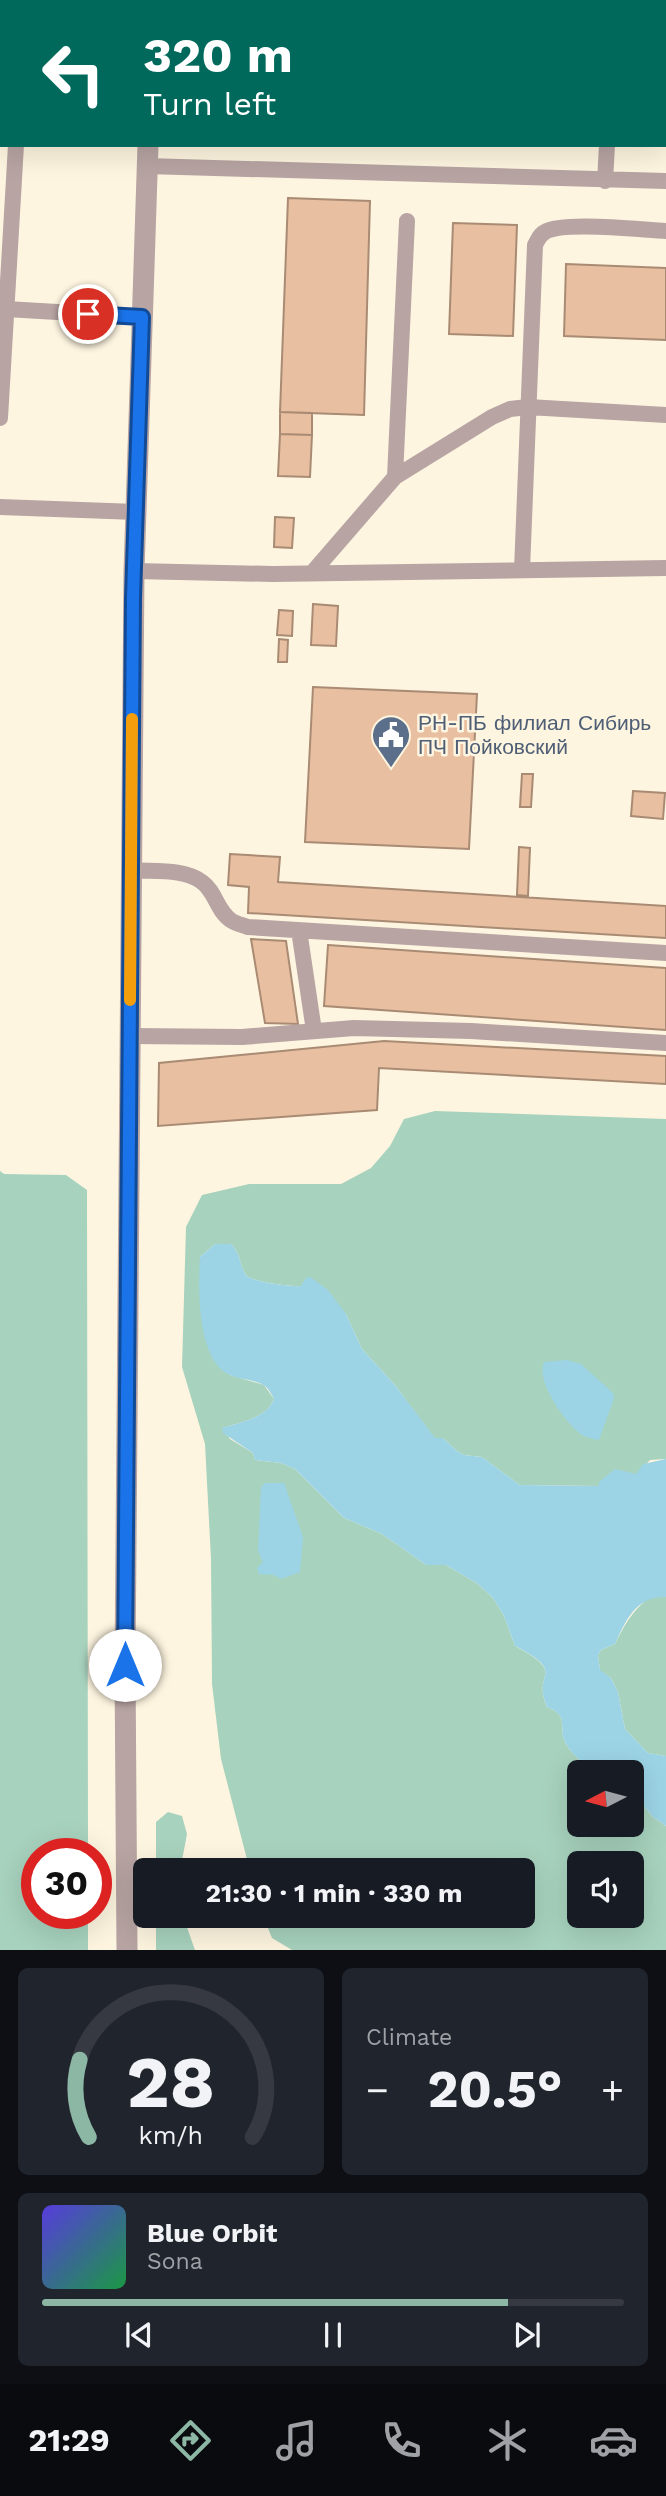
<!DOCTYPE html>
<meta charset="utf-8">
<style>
:root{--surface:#171b24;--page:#20242c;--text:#f1f3f6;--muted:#9ea1a6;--line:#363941;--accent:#8cb7a5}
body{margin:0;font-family:"Work Sans",sans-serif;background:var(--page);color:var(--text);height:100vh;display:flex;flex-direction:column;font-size:26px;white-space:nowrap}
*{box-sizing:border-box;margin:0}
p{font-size:23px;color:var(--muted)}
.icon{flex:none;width:38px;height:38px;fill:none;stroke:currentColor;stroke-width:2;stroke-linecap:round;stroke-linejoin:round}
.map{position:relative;height:1950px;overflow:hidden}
.drawer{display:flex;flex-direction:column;gap:18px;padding:18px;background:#0d0f14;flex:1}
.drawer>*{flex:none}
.hud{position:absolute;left:0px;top:0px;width:667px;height:147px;box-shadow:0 7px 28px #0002;background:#00695c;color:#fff;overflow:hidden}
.needle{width:46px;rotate:264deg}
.controls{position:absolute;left:567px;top:1760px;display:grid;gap:14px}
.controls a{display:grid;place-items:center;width:77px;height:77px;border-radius:10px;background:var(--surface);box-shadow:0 7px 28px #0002;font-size:35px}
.speed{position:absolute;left:21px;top:1838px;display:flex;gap:14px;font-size:35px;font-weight:700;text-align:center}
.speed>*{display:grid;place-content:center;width:91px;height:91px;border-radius:50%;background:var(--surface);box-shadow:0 7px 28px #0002;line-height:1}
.speed .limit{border:10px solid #d22;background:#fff;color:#111}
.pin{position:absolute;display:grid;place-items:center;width:60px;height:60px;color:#fff;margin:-30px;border:4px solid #fff;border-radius:50%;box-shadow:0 2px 7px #0007}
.me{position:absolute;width:77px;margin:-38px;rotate:0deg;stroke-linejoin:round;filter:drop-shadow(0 0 5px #0008)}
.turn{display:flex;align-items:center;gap:24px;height:147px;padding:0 28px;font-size:32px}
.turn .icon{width:91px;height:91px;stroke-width:2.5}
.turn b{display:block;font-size:49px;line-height:60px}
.big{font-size:52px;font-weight:700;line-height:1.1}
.drawer .tile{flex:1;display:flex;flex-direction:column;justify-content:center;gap:10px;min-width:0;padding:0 24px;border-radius:10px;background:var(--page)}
.drawer .dial{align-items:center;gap:0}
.dial svg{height:182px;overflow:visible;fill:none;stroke:var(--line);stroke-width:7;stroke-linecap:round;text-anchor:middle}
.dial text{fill:var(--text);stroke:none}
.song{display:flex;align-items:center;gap:21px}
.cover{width:84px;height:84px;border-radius:10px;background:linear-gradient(135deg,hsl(250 70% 55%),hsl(140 70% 35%))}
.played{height:7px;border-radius:4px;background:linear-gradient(90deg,var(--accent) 80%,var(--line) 80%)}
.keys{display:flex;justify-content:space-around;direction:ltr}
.heat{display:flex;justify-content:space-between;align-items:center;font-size:38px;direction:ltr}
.drawer .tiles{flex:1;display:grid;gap:18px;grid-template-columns:1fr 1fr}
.tile:last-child{grid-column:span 2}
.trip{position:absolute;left:133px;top:1858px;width:402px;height:70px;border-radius:10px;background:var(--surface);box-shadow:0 7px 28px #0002;font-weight:700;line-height:70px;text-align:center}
.tabs{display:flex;height:112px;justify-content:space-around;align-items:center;background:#090b0e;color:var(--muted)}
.tabs .icon{width:49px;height:49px}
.tabs .current{color:var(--accent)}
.tabs b{font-size:32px;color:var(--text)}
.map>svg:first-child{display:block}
.green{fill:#a7d2bd;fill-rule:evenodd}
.water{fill:#9cd4e6}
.building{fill:#e8bfa0;stroke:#a98b74;stroke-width:2}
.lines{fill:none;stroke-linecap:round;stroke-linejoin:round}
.lane{stroke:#b7a4a3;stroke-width:16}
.street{stroke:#b7a4a3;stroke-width:21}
.route-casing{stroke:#114b97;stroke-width:18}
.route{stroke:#1a73e8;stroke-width:12}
.slow{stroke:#f59e0b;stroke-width:12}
.labels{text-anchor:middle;stroke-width:5;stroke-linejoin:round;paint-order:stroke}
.service-label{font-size:21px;fill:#4e5e75;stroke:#fef5e0;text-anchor:start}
</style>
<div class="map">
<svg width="666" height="1950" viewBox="0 0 666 1950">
<rect width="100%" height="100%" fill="#fef5e0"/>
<path class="green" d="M435,1111L666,1119V1459L650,1460L637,1474L600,1486L520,1485L482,1457L464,1455L457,1451L443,1438L435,1439L395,1385L362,1349L346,1314L302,1286C292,1287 251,1282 246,1275C239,1265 241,1253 231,1244H215L200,1257L230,1375L264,1385L274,1399C267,1418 240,1422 223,1428L230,1439L253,1453L255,1460L281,1463L295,1469L344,1518L382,1534L426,1565H446L478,1584L493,1598L504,1616L515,1646C569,1675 531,1672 547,1707C571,1716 557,1727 566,1744C571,1754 586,1765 594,1773H579V1825H632V1803L643,1805L653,1817L666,1826V1950H292L272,1938L263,1916H523V1871H250L221,1759L212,1684L211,1559L205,1444L182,1367L186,1227L202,1195L249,1184H341L371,1168L390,1146L404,1119ZM579,1864H632V1916H579Z
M0,1171L4,1174L66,1175L87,1190L88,1853H37V1913H88V1950H0Z
M652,1596L666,1597V1756L648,1753L625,1729L618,1692L611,1678L600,1671L598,1655L601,1650L615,1644C625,1624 633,1609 652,1596Z
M168,1812L182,1816L187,1834L180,1871H156V1822Z
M156,1916H183L195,1950H156Z"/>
<path class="water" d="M215,1244H231C241,1253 239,1265 246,1275C251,1282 292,1287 301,1286L306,1278L310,1277L328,1290L346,1314L362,1349L395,1385L435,1438H443L457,1451L464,1455L482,1457L520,1485L599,1486V1482L615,1469L636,1474L643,1464L666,1459V1597C636,1596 626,1620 615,1644L601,1650L598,1655L600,1670L611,1678L618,1692L625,1729L648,1753L666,1756V1826L653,1817L643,1805L632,1803V1773H594C586,1765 571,1754 566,1744C557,1728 571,1716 547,1707C531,1672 569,1674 515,1646L504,1616L493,1598L478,1584L446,1565H426L382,1534L344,1518L295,1469L281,1463L255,1460L253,1453L223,1433L222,1428C240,1422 267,1418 274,1399C272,1395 268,1388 265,1386C255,1379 239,1380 228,1374C197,1358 198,1288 200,1257Z
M567,1360L581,1364L613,1393L614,1398L599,1440C591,1439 584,1437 578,1432C563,1418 536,1382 544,1362Z
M265,1483H284L303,1537L300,1572L281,1579L274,1575L259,1574L257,1568L263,1562L258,1551L261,1487Z"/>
<path class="building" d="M288,198L370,201L364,415L280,412Z
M453,223L517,225L513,336L449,334Z
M566,264L666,268V340L564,336Z
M280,412L312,413V435L280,434Z
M280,434L312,435L310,477L278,476Z
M275,517L294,518L292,548L274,547Z
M313,604L338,606L336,646L311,645Z
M279,610L293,611L292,636L277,635Z
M279,639L288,640L287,662H278Z
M313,687L477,694L469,849L305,842Z
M522,774H533L531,807H520Z
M633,791L665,793L663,819L631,816Z
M519,847L530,848L528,896L517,895Z
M230,854L280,857L278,882L666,906V938L248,913L249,887L228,885Z
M251,939L286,941L298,1024L265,1023Z
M328,945L666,968V1030L324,1006Z
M384,1041L666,1056V1084L379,1068L377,1110L158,1126L159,1063Z"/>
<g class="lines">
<path class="lane" d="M20,2V0
M0,111H2
M147,166L666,181
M605,181L607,145
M6,309L142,317
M0,418L16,145
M395,477L407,221
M0,507L136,512
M522,570L535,245C538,240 539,235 545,232C563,221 641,230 666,231
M134,571L273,574L666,568
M312,573L395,477L492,417L510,409L528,407L666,415
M131,870C153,872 184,868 202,882C216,892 217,912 232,921C237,924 243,925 248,927L666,953
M299,930L314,1031
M130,1036L242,1037L354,1028L471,1031L666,1043"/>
<path class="street" d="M154,2L155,0
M127,1950L125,1665L134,571L148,145"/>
</g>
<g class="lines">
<defs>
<path id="route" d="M88,314L142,317L133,598L125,1665"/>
</defs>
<use href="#route" class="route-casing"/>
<use href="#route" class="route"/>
<path class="slow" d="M130,1000L132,719"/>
</g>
<defs>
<symbol id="civic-pin" viewBox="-11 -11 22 30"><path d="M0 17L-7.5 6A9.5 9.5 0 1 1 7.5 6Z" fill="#5c6f8a" stroke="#fef5e0"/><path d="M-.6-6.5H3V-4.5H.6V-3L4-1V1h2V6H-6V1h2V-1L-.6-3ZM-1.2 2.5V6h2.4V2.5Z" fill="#fff"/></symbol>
</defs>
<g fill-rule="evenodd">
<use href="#civic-pin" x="369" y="713" width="44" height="60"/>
</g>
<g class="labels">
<g class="service-label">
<text x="418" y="730">РН-ПБ филиал Сибирь<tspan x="418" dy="24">ПЧ Пойковский</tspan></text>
</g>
</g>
</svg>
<div class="controls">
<a><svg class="needle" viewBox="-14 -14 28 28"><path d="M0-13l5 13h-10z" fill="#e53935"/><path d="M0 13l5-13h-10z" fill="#9ea1a6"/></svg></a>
<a><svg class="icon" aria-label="sound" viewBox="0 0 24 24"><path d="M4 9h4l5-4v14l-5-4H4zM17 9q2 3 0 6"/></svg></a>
</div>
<div class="speed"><div class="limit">30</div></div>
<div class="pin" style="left:88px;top:314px;background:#d93025"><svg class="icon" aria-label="arrive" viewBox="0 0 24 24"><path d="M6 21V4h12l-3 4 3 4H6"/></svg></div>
<svg class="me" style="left:125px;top:1665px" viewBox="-20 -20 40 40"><circle r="19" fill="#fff"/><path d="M0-13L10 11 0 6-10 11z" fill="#1a73e8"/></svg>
<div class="trip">21:30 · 1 min · 330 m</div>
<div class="hud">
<div class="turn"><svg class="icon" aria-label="left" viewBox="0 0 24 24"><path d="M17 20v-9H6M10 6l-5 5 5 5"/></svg><div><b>320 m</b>Turn left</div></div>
</div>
</div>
<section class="drawer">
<div class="tiles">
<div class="tile dial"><svg viewBox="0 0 100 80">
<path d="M14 69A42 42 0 1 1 86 69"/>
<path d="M14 69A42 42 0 0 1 10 35" stroke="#8cb7a5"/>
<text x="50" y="56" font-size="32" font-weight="700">28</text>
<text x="50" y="72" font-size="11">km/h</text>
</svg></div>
<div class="tile"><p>Climate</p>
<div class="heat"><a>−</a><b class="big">20.5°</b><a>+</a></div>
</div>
<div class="tile">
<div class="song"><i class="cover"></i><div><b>Blue Orbit</b><p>Sona</p></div></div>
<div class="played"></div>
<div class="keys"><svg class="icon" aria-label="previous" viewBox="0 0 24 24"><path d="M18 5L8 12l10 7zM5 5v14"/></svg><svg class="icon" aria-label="pause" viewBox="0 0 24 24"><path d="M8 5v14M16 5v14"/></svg><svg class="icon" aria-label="next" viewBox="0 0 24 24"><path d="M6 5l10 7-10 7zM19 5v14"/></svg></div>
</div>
</div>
</section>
<nav class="tabs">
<b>21:29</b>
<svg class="icon current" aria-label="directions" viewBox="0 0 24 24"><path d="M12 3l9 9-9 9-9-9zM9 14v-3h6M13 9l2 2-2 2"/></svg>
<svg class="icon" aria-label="music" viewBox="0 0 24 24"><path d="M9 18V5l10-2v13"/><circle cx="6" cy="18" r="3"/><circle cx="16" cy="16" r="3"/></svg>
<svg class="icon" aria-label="phone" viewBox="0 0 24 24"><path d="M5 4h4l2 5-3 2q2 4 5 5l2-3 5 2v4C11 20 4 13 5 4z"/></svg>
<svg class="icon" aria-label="climate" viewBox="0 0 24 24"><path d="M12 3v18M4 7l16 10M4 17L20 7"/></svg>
<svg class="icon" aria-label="car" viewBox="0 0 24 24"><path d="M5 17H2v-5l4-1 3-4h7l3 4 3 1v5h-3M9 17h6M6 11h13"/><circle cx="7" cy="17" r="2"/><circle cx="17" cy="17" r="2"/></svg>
</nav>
